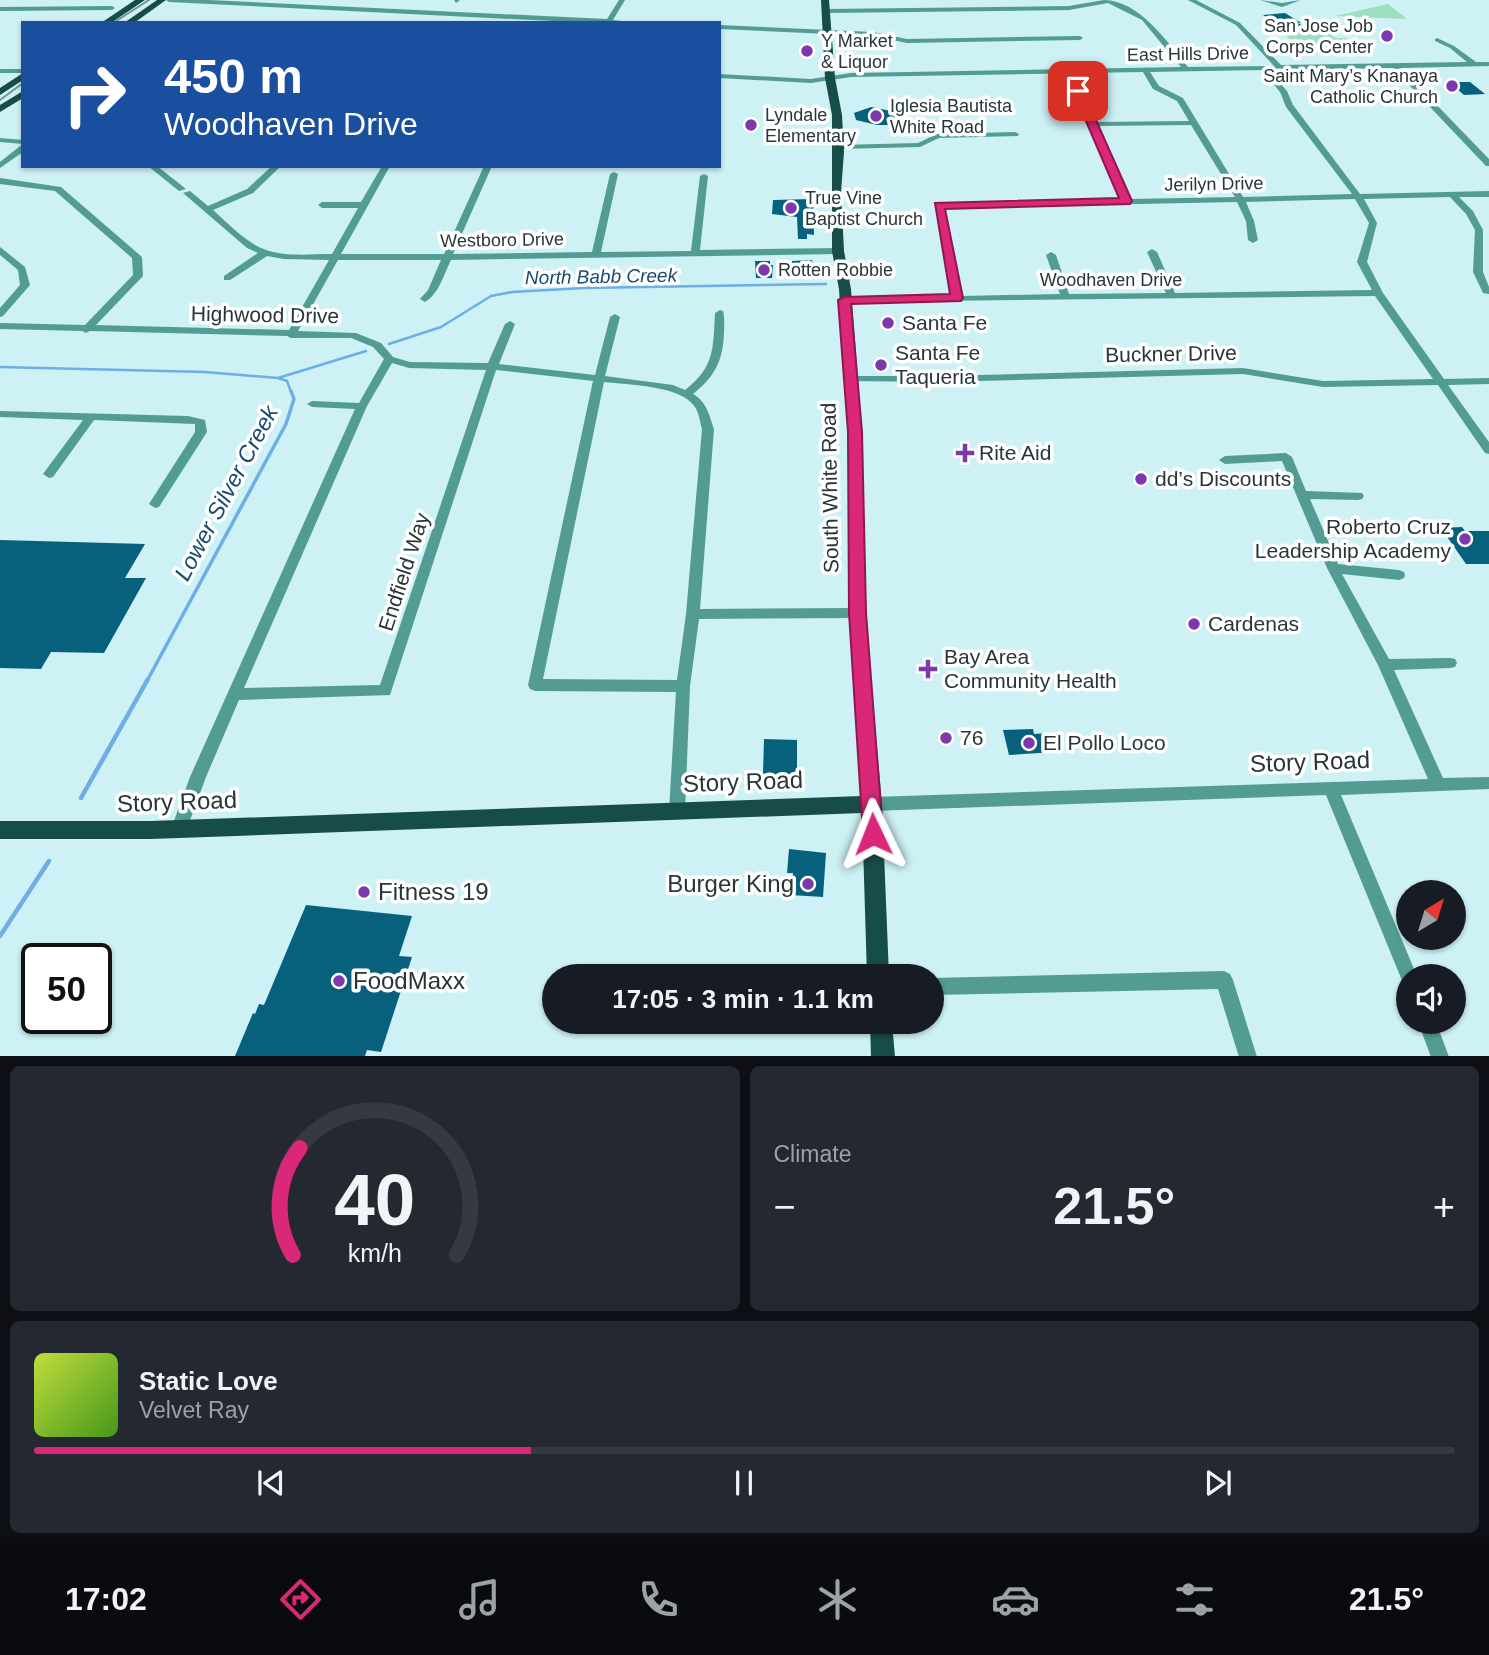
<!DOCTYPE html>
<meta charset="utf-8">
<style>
:root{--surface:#171b24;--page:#242831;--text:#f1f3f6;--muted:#9ea1a6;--line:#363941;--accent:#db2777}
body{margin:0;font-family:Arial,sans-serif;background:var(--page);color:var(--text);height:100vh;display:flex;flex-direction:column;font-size:26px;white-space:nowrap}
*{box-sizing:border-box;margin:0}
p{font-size:23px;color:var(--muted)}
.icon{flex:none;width:38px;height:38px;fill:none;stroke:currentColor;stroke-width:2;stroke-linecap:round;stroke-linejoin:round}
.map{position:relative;height:1056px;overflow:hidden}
.drawer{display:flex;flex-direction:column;gap:10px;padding:10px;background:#0d0f14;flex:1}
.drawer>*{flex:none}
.top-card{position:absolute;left:21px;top:21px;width:700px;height:147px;border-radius:0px;box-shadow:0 2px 5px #0004;background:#1a4fa0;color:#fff;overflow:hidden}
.needle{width:46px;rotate:38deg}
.controls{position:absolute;left:1396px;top:880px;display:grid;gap:14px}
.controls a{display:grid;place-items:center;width:70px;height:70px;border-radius:50%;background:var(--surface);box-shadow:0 2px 5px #0004;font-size:35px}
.speed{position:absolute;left:21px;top:943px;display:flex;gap:14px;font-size:35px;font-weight:700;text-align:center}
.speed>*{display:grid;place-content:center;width:91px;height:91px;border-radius:50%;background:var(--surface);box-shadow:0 2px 5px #0004;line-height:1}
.speed .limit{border:4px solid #111;border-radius:10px;background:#fff;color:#111}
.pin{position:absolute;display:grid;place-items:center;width:60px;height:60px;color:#fff;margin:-30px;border-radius:14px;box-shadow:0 4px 10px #0006}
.me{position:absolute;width:77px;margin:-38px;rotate:358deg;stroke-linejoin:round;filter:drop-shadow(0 0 5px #0008)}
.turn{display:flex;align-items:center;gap:24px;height:147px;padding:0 28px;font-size:32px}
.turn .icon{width:91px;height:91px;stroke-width:2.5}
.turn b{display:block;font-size:49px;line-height:60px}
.big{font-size:52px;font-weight:800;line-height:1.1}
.drawer .card{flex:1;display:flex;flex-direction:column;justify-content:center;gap:10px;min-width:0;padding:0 24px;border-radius:10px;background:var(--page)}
.drawer .dial{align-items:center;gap:0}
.dial svg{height:182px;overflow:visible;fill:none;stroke:var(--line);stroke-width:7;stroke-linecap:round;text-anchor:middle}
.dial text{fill:var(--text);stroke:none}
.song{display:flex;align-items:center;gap:21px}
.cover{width:84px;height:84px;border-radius:10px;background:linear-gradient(135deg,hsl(70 70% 55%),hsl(100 70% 35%))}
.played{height:7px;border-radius:4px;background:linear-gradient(90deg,var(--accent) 35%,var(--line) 35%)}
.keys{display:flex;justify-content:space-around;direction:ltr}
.heat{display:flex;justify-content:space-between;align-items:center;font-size:38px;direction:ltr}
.drawer .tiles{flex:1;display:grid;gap:10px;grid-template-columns:1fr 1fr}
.card:last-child{grid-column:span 2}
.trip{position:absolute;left:542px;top:964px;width:402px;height:70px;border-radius:35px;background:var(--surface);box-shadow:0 2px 5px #0004;font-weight:800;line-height:70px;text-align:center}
.menu{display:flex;height:112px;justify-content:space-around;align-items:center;background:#090b0e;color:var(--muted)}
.menu .icon{width:49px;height:49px}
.menu .current{color:var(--accent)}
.menu b{font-size:32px;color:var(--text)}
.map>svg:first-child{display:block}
.green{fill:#9edec0}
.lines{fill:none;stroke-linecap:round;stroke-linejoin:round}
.stream-far2{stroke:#6daee7;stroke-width:2.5}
.stream-far1{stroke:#6daee7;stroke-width:3.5}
.stream{stroke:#6daee7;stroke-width:4.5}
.building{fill:#07617c}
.minor{fill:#539c93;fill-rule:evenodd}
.major{fill:#174d47;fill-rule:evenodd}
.tram{stroke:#7a9295;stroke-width:2}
.route{fill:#db2777;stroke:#8e194d;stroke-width:2}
.poi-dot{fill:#7b39ad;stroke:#fff;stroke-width:2.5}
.labels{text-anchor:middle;stroke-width:7;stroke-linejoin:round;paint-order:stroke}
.far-poi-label{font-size:18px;fill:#283638;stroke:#fff;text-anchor:start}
.far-street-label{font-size:18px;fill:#283638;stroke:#fff}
.far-water-label{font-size:19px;font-style:italic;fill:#1a4a70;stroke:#fff}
.street-label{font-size:21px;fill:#283638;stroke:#fff}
.poi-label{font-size:21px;fill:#283638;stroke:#fff;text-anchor:start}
.water-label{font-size:23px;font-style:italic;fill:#1a4a70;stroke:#fff}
.near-street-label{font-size:24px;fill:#283638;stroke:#fff}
.near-poi-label{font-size:24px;fill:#283638;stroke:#fff;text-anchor:start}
</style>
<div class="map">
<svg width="1489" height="1057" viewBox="0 0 1489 1057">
<rect width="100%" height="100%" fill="#cdf1f5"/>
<path class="green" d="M1388,4L1407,19L1335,16Z
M1316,21L1335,38H1346L1353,45L1297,46L1281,31L1305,29Z"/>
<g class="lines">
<path class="stream-far2" d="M389,344L441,327L491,296L512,292L584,288L826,284
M0,367L205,372L278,378L287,381L291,392
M278,378L366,351"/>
<path class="stream-far1" d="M147,681L286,424L294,399L291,391"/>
<path class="stream" d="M81,798L148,679
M0,936L49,861"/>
</g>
<path class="building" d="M1285,13L1301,23H1298L1303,26L1285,29L1263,15Z
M1449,82H1470L1485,94L1464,95Z
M871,107L896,112L899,119L889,125H877L856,120L854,113Z
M813,199L814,235L807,234V239H798L797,217L772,214L773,200Z
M812,260L815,276L794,277L792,261Z
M755,261H770V265H773L772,278H756Z
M1462,527L1465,531H1489V564H1466L1441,528Z
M0,540L145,544L125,578H146L104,653L51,652L41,669L0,668Z
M1033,729L1034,734L1050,733L1055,752L1009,755L1003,730Z
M764,739L797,740V776L763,774Z
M789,849L826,853L823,897L791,895L793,873H787Z
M306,905L412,916L399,956L412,957L381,1052L367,1050L365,1056H235L253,1013L255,1014L259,1004L264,1005Z"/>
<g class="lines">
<path class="minor" d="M166,0H208L607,19L619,0H625L613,20L641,23H593L169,2Z
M454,0H460L456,3Z
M1104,0C1139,0 1168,43 1188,67L1274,66L1236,25L1188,0H1196L1240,23L1281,65L1467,62L1450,48L1435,41V39L1437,38L1454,46L1476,62H1489V66L1401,68L1489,159V166H1486L1393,68L1269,70L1287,91L1293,105L1360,194L1489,191V197H1459L1473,211L1483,230V272L1489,287V294L1483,293L1473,272L1475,230L1466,214L1450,197L1364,199L1377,223L1367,262L1383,293L1444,379L1489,378V384L1448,385L1489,442V454L1485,453L1438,385L1323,387L1243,374L941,382L848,381L847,379L848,377L852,376H941L1243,368L1323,381L1433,379L1375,296L842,302V298L845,297L952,296L935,206L936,204L1121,199L1074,91L1075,89L1082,91L1095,122L1189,121L1177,101L1153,89L1143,72L851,77L811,83L719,78V74L811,79L851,73L1181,67L1142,20L1108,3L1069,10L826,13L823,11L826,9L1069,6ZM1262,70L1280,92L1286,107L1352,194L1243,197L1183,98L1159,86L1150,72ZM1191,125L1235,197L1130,199L1097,126ZM1355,199L1369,223L1357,262L1372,290L1175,293L1157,252L1152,249L1147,252L1166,293L1069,294L1056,255L1051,252L1046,255L1060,294L961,296L944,208L1237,202L1246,221L1248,240L1253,243L1258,240L1254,221L1246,202Z
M1260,0L1282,3L1301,0L1282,7Z
M0,7L112,6L115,8L112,10L0,11Z
M719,25L873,32L907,39L1080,36L1083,38L1080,40L907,43L873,36L719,29Z
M0,69H23V73H0Z
M1015,132L1019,134L1018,136L939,138L920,147L839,149L835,147L839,145L918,143L937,134Z
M0,138L23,140V144L0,142Z
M20,146H23V152L0,168V162Z
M148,166H157L186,189L179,191Z
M272,166H281L253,193L213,210C229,224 246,243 266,250C286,257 311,254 332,254L358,208H322L318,205L322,202H361L382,166H390L341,254H444L484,166H492L453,254L592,252L610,174L614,172L618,174L601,252L691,251L700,176L704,174L708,176L700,250L838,248L843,251L838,254L451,260C444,274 439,294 425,302L420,299L428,290L441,260H338L298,331L356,333L381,343L393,357L410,362L488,363L505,324L510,321L515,324L499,364L595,375L610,317L615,314L620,317L605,376L673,385L685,390C715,367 713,348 715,313L720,310L723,311C725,318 724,325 724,333C723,360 715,377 693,394C707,402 709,415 714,429L700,609L857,608L862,610L864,613L862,616L857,618L699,619L690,686L685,811L682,816L677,818L672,816L669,811L676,692L535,691L530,689L528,685L593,381L496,370L390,695L239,700L206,777L185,834L179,836L173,834L171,829L190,777L355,409L312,407L307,404L312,401L359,403L384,359L373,347L351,338H291L287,336L90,331L86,333L82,331L0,329V323L85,325L133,275L132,258L55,191L0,184V178L61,187L142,257L143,276L96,325L289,330L329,260L284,259L267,256L230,280H224V276L258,253L247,248L183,193L190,191L208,206L247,189ZM392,363L409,368L486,370L380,685L244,688L367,406ZM604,382C628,385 681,385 695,407C699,413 700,422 702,429L686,614L677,680L543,679Z
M0,247L25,267L30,285L3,316L0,317V308L20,285L18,270L0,255Z
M0,411L188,416L205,420L207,432L159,507L155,508L149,504L195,432V424L94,420L53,477L49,478L43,474L83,420L0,417Z
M1286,453L1292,457L1306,491L1362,493L1364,496L1362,499L1358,500L1310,499L1338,564L1399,570L1404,572L1405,575L1404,578L1399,580L1342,574L1389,659L1450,658L1455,659L1457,663L1455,667L1450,668L1394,670L1443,778L1489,777V789L1341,795L1417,976H1409V985L1403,983L1326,795L872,811L867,809L864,804L867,799L872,797L1428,779L1378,665L1327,568L1282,461L1225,464L1219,460L1225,456Z
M1224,971L1230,974L1233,980L1257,1057H1239L1218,989L933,995V978Z
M1418,1022H1436L1449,1057H1431Z"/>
<path class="major" d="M135,0H145L111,23H101Z
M157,0H166L134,23H124Z
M821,0H829L835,78L842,115L844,152L841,192L844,251L851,289L862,432L865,613L882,804L889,976H867L862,813L151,839H0V821H151L862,796L849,613L848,432L839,289L832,251V115L825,78Z
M23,73V80L0,95V88Z
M23,91V98L0,112V105Z
M870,1022H892L895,1057H871Z"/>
<path class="tram" d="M113,23L149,0
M0,100L23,83"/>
</g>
<path class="route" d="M1078,88L1083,91L1132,201L1130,204L945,209L963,298L961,301L851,304L862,432L866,613L883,834L880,841L873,843L866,841L863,834L849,613L848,432L838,300L845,297L950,294L935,203L1119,198L1073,91Z"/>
<g class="poi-dot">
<circle cx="1387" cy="36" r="7"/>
<circle cx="807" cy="51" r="7"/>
<circle cx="1452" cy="86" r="7"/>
<circle cx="876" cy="116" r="7"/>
<circle cx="751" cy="125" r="7"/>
<circle cx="791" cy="208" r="7"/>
<circle cx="764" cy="270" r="7"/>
<circle cx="888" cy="323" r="7"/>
<circle cx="881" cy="365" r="7"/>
<path d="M961.5 442.5h7v7h7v7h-7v7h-7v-7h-7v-7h7z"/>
<circle cx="1141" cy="479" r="7"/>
<circle cx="1465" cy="539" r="7"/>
<circle cx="1194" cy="624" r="7"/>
<path d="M924.5 658.5h7v7h7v7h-7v7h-7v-7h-7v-7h7z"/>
<circle cx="946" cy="738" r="7"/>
<circle cx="1029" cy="743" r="7"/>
<circle cx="808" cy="884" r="7"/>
<circle cx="364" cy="892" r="7"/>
<circle cx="339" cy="981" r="7"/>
</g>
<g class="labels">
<g class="far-poi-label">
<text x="1373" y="32" text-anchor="end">San Jose Job<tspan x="1373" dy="21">Corps Center</tspan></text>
<text x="821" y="47">Y Market<tspan x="821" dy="21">&amp; Liquor</tspan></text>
<text x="1438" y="82" text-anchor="end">Saint Mary’s Knanaya<tspan x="1438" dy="21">Catholic Church</tspan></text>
<text x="890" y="112">Iglesia Bautista<tspan x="890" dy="21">White Road</tspan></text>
<text x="765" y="121">Lyndale<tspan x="765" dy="21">Elementary</tspan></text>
<text x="805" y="204">True Vine<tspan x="805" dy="21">Baptist Church</tspan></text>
<text x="778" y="276">Rotten Robbie</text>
</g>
<g class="far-street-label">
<text transform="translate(1188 54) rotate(-1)" y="6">East Hills Drive</text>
<text transform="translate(1214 184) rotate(-1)" y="6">Jerilyn Drive</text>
<text transform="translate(502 240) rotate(-1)" y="6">Westboro Drive</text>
<text x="1111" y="286">Woodhaven Drive</text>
</g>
<g class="far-water-label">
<text transform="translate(601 276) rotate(-1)" y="7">North Babb Creek</text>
</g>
<g class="street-label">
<text transform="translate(265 315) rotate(1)" y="7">Highwood Drive</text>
<text transform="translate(1171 354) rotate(-1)" y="7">Buckner Drive</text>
<text transform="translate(830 488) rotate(-91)" y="7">South White Road</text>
<text transform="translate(404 572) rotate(-72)" y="7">Endfield Way</text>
</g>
<g class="poi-label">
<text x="902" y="330">Santa Fe</text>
<text x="895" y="360">Santa Fe<tspan x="895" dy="24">Taqueria</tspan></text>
<text x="979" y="460">Rite Aid</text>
<text x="1155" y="486">dd’s Discounts</text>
<text x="1451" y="534" text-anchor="end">Roberto Cruz<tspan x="1451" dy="24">Leadership Academy</tspan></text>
<text x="1208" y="631">Cardenas</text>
<text x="944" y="664">Bay Area<tspan x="944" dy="24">Community Health</tspan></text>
<text x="960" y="745">76</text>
<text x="1043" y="750">El Pollo Loco</text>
</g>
<g class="water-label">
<text transform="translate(226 493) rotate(-62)" y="8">Lower Silver Creek</text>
</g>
<g class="near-street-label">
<text transform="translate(1310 762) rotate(-2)" y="8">Story Road</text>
<text transform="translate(743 782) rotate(-2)" y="8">Story Road</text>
<text transform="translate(177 802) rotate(-2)" y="8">Story Road</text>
</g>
<g class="near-poi-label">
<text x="794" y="892" text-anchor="end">Burger King</text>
<text x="378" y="900">Fitness 19</text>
<text x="353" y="989">FoodMaxx</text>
</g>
</g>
</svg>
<div class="controls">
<a><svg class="needle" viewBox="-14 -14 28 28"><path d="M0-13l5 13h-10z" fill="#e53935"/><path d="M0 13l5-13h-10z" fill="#9ea1a6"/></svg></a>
<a><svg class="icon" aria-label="sound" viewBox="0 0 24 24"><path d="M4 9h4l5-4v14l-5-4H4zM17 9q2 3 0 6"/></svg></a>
</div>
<div class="speed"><div class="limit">50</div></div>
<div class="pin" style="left:1078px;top:91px;background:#d93025"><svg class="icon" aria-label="arrive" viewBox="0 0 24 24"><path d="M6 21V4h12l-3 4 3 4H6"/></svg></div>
<svg class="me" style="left:873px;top:834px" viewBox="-20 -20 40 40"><path d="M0-17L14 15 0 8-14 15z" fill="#db2777" stroke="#fff" stroke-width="4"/></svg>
<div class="trip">17:05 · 3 min · 1.1 km</div>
<div class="top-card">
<div class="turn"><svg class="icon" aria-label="right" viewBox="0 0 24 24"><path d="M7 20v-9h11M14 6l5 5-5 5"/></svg><div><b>450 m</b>Woodhaven Drive</div></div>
</div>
</div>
<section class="drawer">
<div class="tiles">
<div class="card dial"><svg viewBox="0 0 100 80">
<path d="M14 69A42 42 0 1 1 86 69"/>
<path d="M14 69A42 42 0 0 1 17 22" stroke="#db2777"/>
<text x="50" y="56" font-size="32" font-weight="700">40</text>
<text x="50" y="72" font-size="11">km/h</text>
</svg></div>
<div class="card"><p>Climate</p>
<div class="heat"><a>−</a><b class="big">21.5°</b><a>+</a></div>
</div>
<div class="card">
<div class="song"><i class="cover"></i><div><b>Static Love</b><p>Velvet Ray</p></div></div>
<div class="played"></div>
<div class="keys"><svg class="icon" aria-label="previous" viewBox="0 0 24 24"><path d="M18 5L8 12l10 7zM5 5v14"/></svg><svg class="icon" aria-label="pause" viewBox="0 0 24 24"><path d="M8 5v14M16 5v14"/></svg><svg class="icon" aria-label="next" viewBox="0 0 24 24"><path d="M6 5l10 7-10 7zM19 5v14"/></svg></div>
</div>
</div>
</section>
<nav class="menu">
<b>17:02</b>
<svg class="icon current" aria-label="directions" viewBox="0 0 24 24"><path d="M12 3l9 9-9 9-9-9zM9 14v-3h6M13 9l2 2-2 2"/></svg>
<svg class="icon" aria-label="music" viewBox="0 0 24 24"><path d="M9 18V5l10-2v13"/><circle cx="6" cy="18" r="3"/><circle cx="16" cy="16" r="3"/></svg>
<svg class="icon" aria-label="phone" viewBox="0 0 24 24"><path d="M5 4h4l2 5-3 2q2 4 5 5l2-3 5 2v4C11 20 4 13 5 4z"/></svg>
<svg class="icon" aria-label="climate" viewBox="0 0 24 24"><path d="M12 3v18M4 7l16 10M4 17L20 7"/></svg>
<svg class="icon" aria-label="car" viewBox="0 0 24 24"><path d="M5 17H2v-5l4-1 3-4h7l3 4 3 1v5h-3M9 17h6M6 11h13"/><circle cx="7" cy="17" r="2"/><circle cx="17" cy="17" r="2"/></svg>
<svg class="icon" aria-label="filters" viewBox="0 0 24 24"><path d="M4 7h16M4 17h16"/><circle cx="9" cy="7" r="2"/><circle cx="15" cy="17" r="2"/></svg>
<b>21.5°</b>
</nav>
